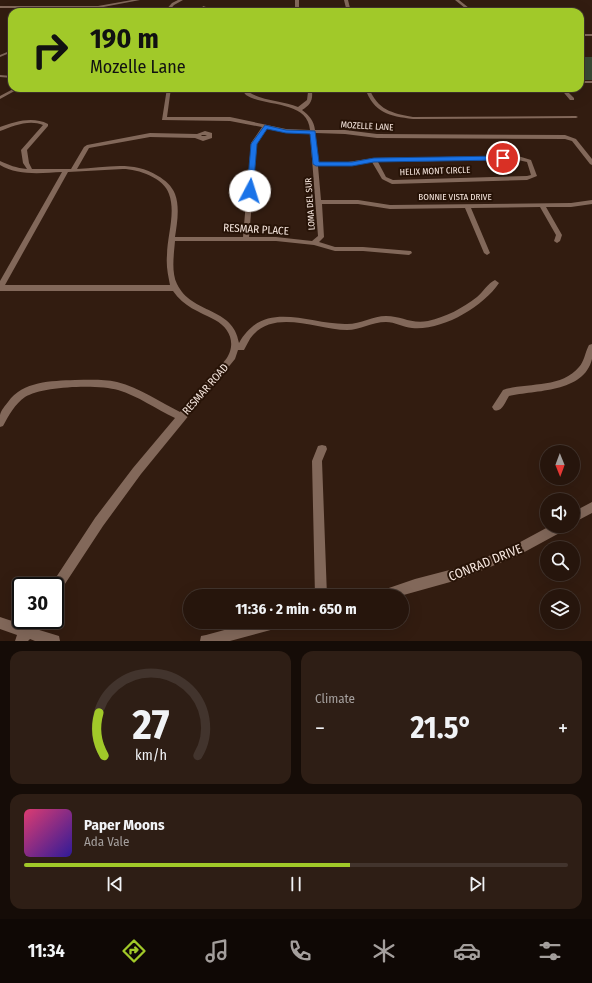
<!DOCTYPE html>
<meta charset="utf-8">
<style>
:root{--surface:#26150c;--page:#2e1e15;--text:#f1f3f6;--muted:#a49f9d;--line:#42342d;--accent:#a1c929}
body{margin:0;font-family:"Fira Sans Condensed",sans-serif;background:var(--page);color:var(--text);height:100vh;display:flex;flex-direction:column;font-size:15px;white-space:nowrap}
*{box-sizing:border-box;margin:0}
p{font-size:13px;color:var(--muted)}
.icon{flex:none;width:22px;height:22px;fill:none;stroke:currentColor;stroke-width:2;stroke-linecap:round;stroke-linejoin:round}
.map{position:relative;height:641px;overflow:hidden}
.drawer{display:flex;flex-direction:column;gap:10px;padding:10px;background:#150c07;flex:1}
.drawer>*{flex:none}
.top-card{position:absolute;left:8px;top:8px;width:576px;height:84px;border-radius:12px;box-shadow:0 4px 16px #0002,0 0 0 1px var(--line);background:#a1c929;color:#111;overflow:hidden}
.needle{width:26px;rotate:179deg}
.controls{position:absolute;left:540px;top:445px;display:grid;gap:8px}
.controls a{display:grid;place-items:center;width:40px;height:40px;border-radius:50%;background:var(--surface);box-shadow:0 4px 16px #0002,0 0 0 1px var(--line);font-size:20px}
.speed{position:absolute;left:12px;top:577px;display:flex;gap:8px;font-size:20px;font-weight:700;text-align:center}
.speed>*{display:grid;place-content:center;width:52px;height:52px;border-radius:50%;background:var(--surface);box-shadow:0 4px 16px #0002,0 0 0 1px var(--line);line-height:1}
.speed .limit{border:2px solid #111;border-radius:6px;background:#fff;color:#111}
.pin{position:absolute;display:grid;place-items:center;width:34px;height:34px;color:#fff;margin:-17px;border:2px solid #fff;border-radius:50%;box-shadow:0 1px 4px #0007}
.me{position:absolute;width:44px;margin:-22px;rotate:5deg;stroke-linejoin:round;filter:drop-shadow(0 0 3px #0008)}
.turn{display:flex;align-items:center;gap:14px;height:84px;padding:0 16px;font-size:18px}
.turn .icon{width:52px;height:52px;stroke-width:2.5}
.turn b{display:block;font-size:28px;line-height:34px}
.big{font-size:30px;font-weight:700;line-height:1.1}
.drawer .widget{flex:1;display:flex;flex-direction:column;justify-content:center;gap:6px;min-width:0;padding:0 14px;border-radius:12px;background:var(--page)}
.drawer .dial{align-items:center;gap:0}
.dial svg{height:104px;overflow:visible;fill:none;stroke:var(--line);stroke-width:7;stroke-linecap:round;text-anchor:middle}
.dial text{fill:var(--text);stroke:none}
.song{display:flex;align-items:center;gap:12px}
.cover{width:48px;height:48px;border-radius:6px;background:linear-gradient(135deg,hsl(340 70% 55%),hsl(250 70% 35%))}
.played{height:4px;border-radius:2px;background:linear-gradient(90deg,var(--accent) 60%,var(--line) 60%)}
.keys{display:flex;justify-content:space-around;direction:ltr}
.heat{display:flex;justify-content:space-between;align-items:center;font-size:22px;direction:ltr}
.drawer .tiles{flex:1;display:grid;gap:10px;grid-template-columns:1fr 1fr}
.widget:last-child{grid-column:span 2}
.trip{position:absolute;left:183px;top:589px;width:226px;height:40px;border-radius:20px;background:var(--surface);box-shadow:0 4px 16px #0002,0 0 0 1px var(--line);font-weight:700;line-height:40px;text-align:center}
.menu{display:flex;height:64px;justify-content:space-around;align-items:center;background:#0f0805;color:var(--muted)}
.menu .icon{width:28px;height:28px}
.menu .current{color:var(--accent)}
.menu b{font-size:18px;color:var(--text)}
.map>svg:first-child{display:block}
.green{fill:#384935}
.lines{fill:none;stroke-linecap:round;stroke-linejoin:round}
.minor{fill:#82685a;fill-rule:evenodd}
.route{fill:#1a73e8;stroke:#114b97}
.labels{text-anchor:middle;stroke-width:4;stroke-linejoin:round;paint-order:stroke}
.far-street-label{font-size:9px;fill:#f6e6de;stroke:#271307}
.street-label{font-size:11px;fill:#f6e6de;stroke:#271307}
.near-street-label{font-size:13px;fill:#f6e6de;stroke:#271307}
</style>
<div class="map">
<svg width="592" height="641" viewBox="0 0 592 641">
<rect width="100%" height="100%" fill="#321c10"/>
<path class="green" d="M580,57H592V80H580Z"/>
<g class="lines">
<path class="minor" d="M132,0H140L98,8H0V6H98Z
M178,0H183L174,5L168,12H164L172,3Z
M295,0H299V12H295Z
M344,0H348L351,12H347Z
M455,0H459L474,12H470Z
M203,6L206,7L204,12H200Z
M408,8H430L441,12L430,10H407Z
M112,10H138L140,11L111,12Z
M580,34H592V36H580Z
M12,50V52L0,57V55Z
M0,75L12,76V78L0,77Z
M580,81H592V83H580Z
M15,88H20L0,99V96Z
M167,88H171L167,117H230L286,129L310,130C308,100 264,107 246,95C244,93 242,90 240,88H244C256,101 282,100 298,107L307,100L308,92L305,89L308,88L312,91C313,101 310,105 302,110C309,115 314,121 315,130H345L377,134L565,135L576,139L592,159V165L590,164L572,141L565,139L377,138L345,134L315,133L318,162H348L374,158L518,156L531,160L537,176L527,180L392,184L382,179L372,162L348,166H318L321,200H358L390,205L571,203L592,200V204L571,207H546L562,235L560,241L557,243L554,241L556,235L540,207L471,208L490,253L487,255L484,253L465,208L390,209L358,204H322L324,237L319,242L335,247H363L411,251L412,253L409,255L363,251H335L314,245L276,241H175C174,254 171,272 177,284C192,315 233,306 239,343C264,298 309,325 347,324C361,324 373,316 386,316C402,316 410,324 428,321C446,317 463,308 477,297C483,292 488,283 495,280L499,283C483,307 442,331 412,328C403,327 395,322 386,322C372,322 360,330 347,330C319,330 276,309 253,335C249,339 247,345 244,350H238L235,359L141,474L103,526L59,593L55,595V586H50L51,585L95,518L133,468L175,418C156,409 138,396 118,390C98,384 42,386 25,397C15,404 9,415 3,426L0,427C0,423 0,419 0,415C1,410 5,406 8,402C23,381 51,381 75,380C89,380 103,379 117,382C140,388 160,402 180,412C192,399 203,386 214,372C218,367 225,362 228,356C236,341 228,327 215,320C198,311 184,307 173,291H0V281L62,172C42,173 18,176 0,165V161C9,165 16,168 27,169L23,163L21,150L43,125C29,119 13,126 0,131V127C15,122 32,116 48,124V126L27,150L29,163L32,169H71L84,147L87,145L150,133L197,134L205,131L212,133V138L203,141L195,138L150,137L89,148L77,169C106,168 132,160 158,176C165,180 172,186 175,194C180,207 177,224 175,237H243L251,143L262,127L230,121L162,120ZM267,128L286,133H310L318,236L312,241L276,237H249L257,143ZM202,135H205L207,136H201ZM518,160L527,162L531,175L527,176L393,180L386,177L378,162ZM123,169C138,169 164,178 169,194C176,213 167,236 167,255C166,266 168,275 170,285H5L68,172Z
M365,88H369C378,110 391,113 413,117L576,116L578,117L576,118L413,119C389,116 374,113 365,88Z
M560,88H564L574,98V100H570Z
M592,344C592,349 592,355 592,359C584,393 535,390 509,396C505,402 502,413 494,410L492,407L503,390C527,382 561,389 579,367C584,362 585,353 588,347L589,345Z
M322,445L326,446L327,449L322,461L327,596H315L312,461L318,446Z
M592,502V513L573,523V512Z
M550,526H567L565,530L519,555L461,579L400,596H377L379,592L383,590L415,579L461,567L511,547Z
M0,617L24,625L28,620H41L36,629L59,636L60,641H35L30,639L28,641H15L17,635L0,629Z
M254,622H284L282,626L278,628L230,641H200L201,636L206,635Z"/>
</g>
<path class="route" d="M265,125L286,130L315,131L319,162H352L374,158L503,156L506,158L503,160L374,162L352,166H316L313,164L310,134L286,133L267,129L257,144L253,191L250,193L247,191L251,144Z"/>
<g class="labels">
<g class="far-street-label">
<text transform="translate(367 126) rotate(3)" y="3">MOZELLE LANE</text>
<text transform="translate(435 171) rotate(-2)" y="3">HELIX MONT CIRCLE</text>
<text x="455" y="200">BONNIE VISTA DRIVE</text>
<text transform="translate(310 204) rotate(-94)" y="3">LOMA DEL SUR</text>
</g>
<g class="street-label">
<text transform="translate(256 229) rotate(3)" y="4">RESMAR PLACE</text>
<text transform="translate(205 389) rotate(-49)" y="4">RESMAR ROAD</text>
</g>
<g class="near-street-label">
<text transform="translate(485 562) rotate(-22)" y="5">CONRAD DRIVE</text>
</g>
</g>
</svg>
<div class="controls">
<a><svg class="needle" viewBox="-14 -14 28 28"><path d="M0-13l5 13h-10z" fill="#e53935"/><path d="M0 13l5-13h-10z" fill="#a49f9d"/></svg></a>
<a><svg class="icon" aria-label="sound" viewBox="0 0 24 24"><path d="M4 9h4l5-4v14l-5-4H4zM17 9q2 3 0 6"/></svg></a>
<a><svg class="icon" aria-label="search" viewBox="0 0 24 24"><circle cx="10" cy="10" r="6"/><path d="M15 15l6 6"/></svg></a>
<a><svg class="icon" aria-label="layers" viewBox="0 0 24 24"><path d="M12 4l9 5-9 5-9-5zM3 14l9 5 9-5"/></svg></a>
</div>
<div class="speed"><div class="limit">30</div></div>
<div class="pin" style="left:503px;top:158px;background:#d93025"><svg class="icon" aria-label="arrive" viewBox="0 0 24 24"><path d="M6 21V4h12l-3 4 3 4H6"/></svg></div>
<svg class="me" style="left:250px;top:191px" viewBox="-20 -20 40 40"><circle r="19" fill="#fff"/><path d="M0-13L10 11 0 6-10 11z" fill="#1a73e8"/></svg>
<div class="trip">11:36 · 2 min · 650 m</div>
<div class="top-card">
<div class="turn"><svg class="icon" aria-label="right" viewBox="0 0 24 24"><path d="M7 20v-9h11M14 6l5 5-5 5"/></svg><div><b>190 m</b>Mozelle Lane</div></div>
</div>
</div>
<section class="drawer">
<div class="tiles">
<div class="widget dial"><svg viewBox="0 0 100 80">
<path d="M14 69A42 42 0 1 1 86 69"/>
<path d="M14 69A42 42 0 0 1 10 36" stroke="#a1c929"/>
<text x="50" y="56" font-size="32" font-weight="700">27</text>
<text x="50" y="72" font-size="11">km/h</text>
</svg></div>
<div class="widget"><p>Climate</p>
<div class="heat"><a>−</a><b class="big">21.5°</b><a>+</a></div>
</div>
<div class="widget">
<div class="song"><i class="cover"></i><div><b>Paper Moons</b><p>Ada Vale</p></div></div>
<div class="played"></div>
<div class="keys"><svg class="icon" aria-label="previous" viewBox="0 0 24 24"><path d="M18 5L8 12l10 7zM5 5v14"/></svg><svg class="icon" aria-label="pause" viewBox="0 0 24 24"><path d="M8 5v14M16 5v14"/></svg><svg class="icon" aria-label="next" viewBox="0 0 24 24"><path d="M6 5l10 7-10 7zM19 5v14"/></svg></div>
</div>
</div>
</section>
<nav class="menu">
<b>11:34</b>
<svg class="icon current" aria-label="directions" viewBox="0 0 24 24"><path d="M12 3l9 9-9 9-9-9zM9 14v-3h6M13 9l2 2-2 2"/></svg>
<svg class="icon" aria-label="music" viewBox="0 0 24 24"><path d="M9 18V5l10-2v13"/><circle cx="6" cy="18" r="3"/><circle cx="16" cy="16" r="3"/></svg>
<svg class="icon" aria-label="phone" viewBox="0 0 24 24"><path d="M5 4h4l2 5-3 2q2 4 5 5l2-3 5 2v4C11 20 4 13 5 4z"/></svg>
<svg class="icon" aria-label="climate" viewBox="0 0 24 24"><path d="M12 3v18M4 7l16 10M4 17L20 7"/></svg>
<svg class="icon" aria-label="car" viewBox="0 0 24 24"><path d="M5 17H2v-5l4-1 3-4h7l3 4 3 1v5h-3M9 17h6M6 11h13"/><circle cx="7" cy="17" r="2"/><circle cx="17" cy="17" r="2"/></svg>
<svg class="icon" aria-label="filters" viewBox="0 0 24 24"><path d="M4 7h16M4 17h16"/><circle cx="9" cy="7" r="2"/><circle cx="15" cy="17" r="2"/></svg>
</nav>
